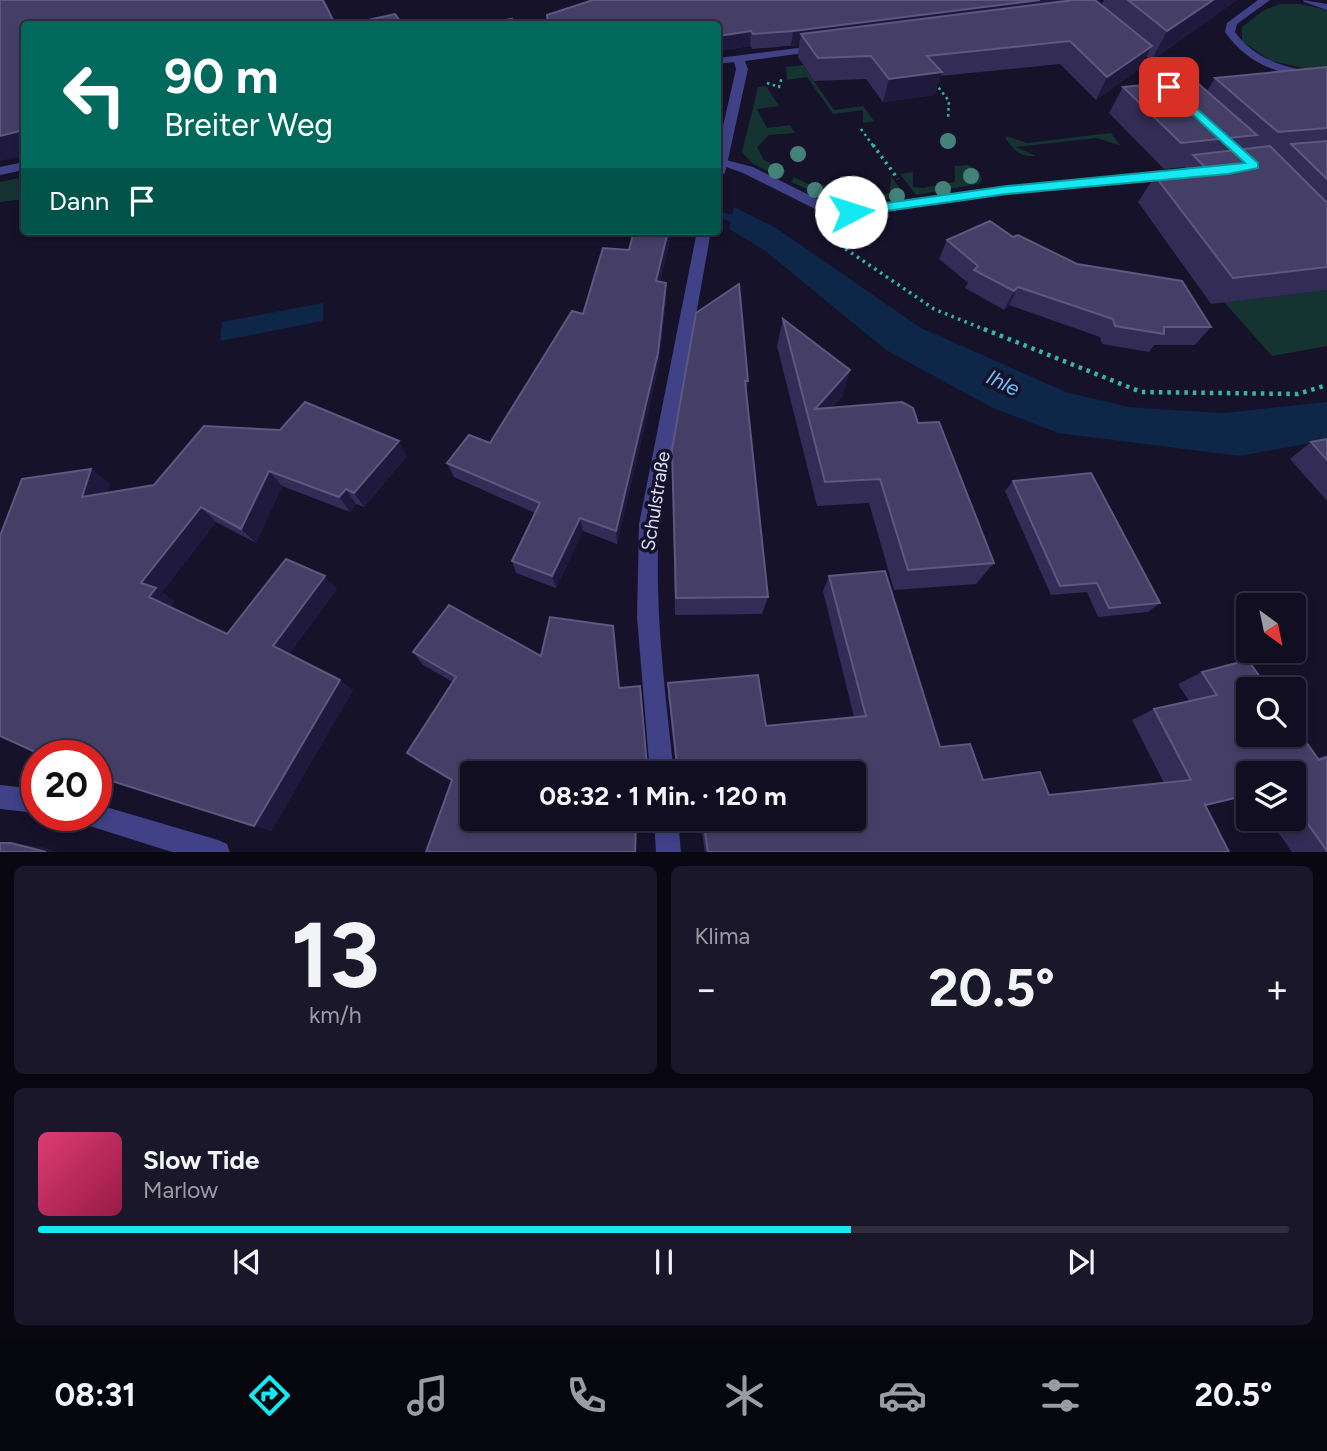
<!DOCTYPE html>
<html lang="de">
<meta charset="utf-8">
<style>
:root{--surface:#100e20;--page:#191729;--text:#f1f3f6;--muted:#9c9ca5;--line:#302e3e;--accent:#13e8f3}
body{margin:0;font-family:Figtree,sans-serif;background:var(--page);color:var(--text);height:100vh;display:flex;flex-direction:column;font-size:26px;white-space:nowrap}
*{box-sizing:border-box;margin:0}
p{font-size:23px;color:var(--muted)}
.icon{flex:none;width:38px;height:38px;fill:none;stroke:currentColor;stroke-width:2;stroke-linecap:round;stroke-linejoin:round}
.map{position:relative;height:852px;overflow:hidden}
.details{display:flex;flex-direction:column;gap:14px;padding:14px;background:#090812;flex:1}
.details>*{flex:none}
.top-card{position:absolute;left:21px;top:21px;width:700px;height:214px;border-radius:7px;box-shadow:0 4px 10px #0003,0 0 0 2px var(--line);background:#00695c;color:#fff;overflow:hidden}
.needle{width:46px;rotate:147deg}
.controls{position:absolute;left:1236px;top:593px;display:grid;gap:14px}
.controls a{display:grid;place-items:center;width:70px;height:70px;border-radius:7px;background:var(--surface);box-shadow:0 4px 10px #0003,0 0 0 2px var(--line);font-size:35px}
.speed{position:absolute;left:21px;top:740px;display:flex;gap:14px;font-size:35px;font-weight:700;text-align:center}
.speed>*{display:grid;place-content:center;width:91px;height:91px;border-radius:50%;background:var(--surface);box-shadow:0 4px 10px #0003,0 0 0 2px var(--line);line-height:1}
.speed .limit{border:10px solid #d22;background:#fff;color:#111}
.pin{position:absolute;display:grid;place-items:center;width:60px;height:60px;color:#fff;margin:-30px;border-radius:14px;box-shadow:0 4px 10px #0006}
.me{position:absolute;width:77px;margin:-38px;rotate:85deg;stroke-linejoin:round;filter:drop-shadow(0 0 5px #0008)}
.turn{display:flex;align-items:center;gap:24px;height:147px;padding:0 28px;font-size:32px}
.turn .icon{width:91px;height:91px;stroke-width:2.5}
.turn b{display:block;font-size:49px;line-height:60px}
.then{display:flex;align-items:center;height:66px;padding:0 28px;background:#0003;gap:14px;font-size:26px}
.big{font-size:52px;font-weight:700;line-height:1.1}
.details .tile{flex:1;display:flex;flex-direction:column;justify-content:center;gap:10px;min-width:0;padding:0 24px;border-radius:10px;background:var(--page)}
.details .dial{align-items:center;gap:0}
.dial b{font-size:91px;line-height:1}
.song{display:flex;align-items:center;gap:21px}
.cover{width:84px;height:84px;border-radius:10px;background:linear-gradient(135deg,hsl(340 70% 55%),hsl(340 70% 35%))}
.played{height:7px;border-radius:4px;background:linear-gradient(90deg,var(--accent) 65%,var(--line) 65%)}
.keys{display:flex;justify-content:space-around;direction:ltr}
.heat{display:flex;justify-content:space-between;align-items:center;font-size:38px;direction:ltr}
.details .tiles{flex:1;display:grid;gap:14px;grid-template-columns:1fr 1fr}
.tile:last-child{grid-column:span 2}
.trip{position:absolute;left:460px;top:761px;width:406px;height:70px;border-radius:7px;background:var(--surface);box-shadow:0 4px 10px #0003,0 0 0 2px var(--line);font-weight:700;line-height:70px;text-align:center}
.tabs{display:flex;height:112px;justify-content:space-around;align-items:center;background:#06060d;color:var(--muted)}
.tabs .icon{width:49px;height:49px}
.tabs .active{color:var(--accent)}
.tabs b{font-size:32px;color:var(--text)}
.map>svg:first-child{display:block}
.green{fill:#153331}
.water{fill:#0e2647}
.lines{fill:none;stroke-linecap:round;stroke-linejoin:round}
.stream{fill:#0e2647;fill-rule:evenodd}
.path-far2{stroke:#37b6a8;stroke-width:2.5;stroke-dasharray:2.5 3.5;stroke-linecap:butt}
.path-far1{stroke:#37b6a8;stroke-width:3.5;stroke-dasharray:2.5 4.5;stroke-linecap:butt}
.path{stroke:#37b6a8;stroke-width:4.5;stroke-dasharray:3.5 5;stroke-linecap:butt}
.service{fill:#404186;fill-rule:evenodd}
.minor{fill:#404186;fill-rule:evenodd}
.tertiary{fill:#404186;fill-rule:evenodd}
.tree{fill:#448179}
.wall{fill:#332c56}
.shaded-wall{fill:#1f1a3d}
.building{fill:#453f68;stroke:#5d587f;stroke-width:2}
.route{fill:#13e8f3;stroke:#0c979e;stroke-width:2}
.labels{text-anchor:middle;stroke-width:7;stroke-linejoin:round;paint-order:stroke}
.street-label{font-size:19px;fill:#deddfd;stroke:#15122a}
.water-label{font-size:21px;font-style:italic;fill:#70c0f7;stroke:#15122a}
</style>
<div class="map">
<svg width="1327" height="853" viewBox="0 0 1327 853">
<rect width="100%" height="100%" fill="#15122a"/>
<path class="green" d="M1280,4H1300L1327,10V73L1271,61L1242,41V27L1264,10Z
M803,65L834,110L863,106L874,121L863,123V110L833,114L807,77L787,80L786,67Z
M766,86L779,106L757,109L767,128L790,125L795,133L769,135L757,147L764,160L786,171L780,178L752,163L742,152L758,87Z
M1111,133L1121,146L1097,138L1016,147L1036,156C1019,157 1015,151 1006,139V136L1027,143Z
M968,165L979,171L982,180L978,184L916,195L900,174L913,172V187L923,188L955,182V166Z
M891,176L906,197L848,203L832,200L791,182L794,177L808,184L833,185V198L842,201L890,193Z
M24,177V199L0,202V182Z
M1327,290V346L1272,356L1224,302Z"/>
<path class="water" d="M734,207L776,228L921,328L1066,392L1128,407L1223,413L1327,402V440L1240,456L1058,433L993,408L886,350L764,250L729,229Z
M323,303V321L220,341L222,322Z"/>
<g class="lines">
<path class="stream" d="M718,210L753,222L755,225L749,229L718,217Z"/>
<path class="path-far2" d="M767,83L779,87L782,77
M935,83L949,101L948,120
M861,129L874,147"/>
<path class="path-far1" d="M873,145L898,179
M828,237L934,309L988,331"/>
<path class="path" d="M984,329L1141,392L1298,394L1327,385"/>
<path class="service" d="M1258,0H1270L1237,24L1235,32C1257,62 1291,70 1327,73V79C1286,77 1249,67 1225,32L1227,23Z
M1303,0L1327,4V10L1304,2Z
M718,158L753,167L825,203L851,208L1007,186L1202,169L1209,173L1202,177L1007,194L851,216L817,210L743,173L718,164Z"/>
<path class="minor" d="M822,45L826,46V50L745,61L748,69L725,173L718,177V148L736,69L734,62L718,64V58Z
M24,162V170L0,175V167Z
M697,231H711L659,524C654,608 665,690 674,774H650L637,617L639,524Z
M0,785L37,789V813L0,809Z
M96,804L218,840L227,844L230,853H175L96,828L87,825L84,816H96Z
M654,819H678L681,853H656Z"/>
<path class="tertiary" d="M1123,46H1131L1185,96V100H1177L1123,50Z"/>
</g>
<g class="tree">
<circle cx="1164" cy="66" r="7"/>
<circle cx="948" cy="141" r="8"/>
<circle cx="798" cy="154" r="8"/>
<circle cx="776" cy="171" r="8"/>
<circle cx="971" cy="176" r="8"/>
<circle cx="943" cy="189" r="8"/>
<circle cx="815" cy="190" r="8"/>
<circle cx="897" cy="196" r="8"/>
<circle cx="862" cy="202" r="8"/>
<circle cx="834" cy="231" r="9"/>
</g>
<path class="wall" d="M1104,0H1237L1151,61L1146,56L1139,69L1096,100L1060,64L940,76L935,95L883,102L866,79L814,81L798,57L799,45L752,49L750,46L718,51V24H548L547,15L1101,5Z
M1327,67V290L1211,304L1138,202L1155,176L1180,175L1185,167L1164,169L1109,113L1123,87L1207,91L1215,78Z
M672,231L660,282L666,283V299L658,369L617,544L583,531L556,588L516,573L512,561L535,513L454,477L447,463L490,443L629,250Z
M1013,237L1077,264L1211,327L1195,345H1154L1149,352L1102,344L1100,337L1009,305L1004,310L965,288L968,283L939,259L947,240Z
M783,319L850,370L842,397L832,407L918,423L994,563L976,584L894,590L869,503L817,506L777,346Z
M748,381L746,392L768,597L762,614L675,615L672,449Z
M1327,439V501L1290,459L1311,442Z
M407,456L364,507L356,504L350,512L282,486L256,543L216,522L162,592L174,601L170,607L227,634L337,589L289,654L353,690L271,831L91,469L110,484L107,493L154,485Z
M1013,481L1160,603L1148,612L1098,617L1087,592L1051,595L1005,491Z
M885,571L940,747L970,744L983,780L1040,772L1049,795L1164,783L1132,720L1154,709L1189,701L1178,684L1202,672L1248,660L1269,690H1248V735H1293V724L1318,758L1327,755V852H1292L1269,819H1293V774H1248V795L1205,806L1229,852H705L702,832L681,827L679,819H854V774H472V819H637V852H426L451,781L419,762L407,753L453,682L423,665L413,652L449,605L541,656L550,617L613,626L620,687L640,686L647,766L649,768H675L676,767L668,695V683L758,675L766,726L854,717L823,591L829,576Z"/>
<path class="shaded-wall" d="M1040,0H1075L801,34L799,45L791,46L793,31Z
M1213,0H1237L1151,61L1167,31Z
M751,31L750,46L718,51V36Z
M1152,46L1139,69L1096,100L1107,77Z
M942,72L935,95L883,102L889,79Z
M24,130V156L0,161V136Z
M668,231H672L656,297V281Z
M666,283V299L658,369L617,544L616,531Z
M1018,287L1009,305L1004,310L1014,291Z
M850,370L842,397L812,430L815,409Z
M399,441L407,456L364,507L354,493Z
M91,469L110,484L101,512L82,497Z
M269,471L282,486L256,543L241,529Z
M346,489L356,504L350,512L339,497Z
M201,507L216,522L162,592L174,601L167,610L149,597L141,583Z
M580,518L583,531L556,588L552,576Z
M325,576L337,589L287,657L273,646Z
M340,680L353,690L271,831L254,826Z
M636,819H637V852H635Z
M11,843L41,847L59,852H46Z"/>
<path class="building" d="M0,0H323L335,24H24V130L0,136Z
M593,0H1040L793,31L753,34L751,31L718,36V24H630L629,22L548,24L547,15Z
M1074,0H1095L1152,46L1107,77L1070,41L927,56L942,72L889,79L871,56L818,58L801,34Z
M1128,0H1213L1167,31Z
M395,14L402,24H350Z
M512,19V24H480Z
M1327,67V128L1278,132L1215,78Z
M1194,80L1257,135L1181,143L1123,87Z
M1327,141V179L1291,144Z
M1270,146L1327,203V267L1233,278L1155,176L1212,174L1193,155Z
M990,221L1013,237L1018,235L1077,264L1182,281L1211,327H1164V334L1115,326L1113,319L1018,287L1014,291L974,270L978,266L947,240Z
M634,231H668L656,281L666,283L658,353L616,531L580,518L552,576L512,561L540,503L447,463L469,435L490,443L572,311L583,314L603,248L629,250Z
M739,284L748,381H745L768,597L676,598L672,449L696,313Z
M783,319L850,370L815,409L902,402L913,408L918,423L939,422L994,563L908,570L880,479L825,482Z
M305,402L399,441L354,493L346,489L339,497L269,471L241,529L201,507L141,583L156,588L149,597L227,634L286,559L325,576L273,646L340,680L254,826L96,776V756H44L0,736V536L22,479L91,469L82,497L154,485L204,426L280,430Z
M1327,439V460L1311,442Z
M1091,473L1160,603L1109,608L1097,583L1060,586L1013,481Z
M885,571L940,747L970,744L983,780L1040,772L1049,795L1191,780L1154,709L1217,695L1202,672L1248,660L1269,690H1248V735H1293V724L1319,760L1327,757V851L1293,803V774H1248V795L1205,805L1204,803L1229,852H708L704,826L682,821V819H854V774H472V819H636L635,852H426L452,780L407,753L456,677L413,652L449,605L541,656L550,617L613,626L619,688L640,686L647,766L649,768H675L677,765L668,683L758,675L766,726L866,716L829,576Z
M0,843H11L46,852H0Z"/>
<path class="route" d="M1169,84L1258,163V168L1228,174L1007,194L851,216L844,212L851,208L1007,186L1245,163L1165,89L1164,87Z"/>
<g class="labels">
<g class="street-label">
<text transform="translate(655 501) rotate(-81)" y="7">Schulstraße</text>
</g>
<g class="water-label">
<text transform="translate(1003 383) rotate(26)" y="7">Ihle</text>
</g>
</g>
</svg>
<div class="controls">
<a><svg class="needle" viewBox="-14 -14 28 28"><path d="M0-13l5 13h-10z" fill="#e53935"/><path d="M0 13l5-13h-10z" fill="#9c9ca5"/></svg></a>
<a><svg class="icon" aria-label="search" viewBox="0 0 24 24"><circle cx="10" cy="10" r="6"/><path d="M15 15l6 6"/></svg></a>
<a><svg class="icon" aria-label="layers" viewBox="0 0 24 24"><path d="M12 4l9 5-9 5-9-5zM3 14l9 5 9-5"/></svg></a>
</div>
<div class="speed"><div class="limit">20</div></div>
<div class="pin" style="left:1169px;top:87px;background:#d93025"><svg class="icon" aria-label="arrive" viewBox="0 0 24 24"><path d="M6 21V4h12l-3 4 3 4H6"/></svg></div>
<svg class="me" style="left:851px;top:212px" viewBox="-20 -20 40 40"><circle r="19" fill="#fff"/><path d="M0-13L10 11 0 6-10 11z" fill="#13e8f3"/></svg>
<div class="trip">08:32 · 1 Min. · 120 m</div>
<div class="top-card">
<div class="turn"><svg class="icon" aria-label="left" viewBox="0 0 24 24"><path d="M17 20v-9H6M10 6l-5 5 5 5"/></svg><div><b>90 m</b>Breiter Weg</div></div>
<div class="then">Dann<svg class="icon" aria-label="arrive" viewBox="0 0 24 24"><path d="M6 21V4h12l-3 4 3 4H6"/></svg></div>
</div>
</div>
<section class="details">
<div class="tiles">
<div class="tile dial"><b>13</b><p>km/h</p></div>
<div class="tile"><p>Klima</p>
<div class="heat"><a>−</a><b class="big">20.5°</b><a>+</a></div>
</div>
<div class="tile">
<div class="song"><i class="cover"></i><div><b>Slow Tide</b><p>Marlow</p></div></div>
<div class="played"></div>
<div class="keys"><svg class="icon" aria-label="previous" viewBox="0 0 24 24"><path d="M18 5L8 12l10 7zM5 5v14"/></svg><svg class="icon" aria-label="pause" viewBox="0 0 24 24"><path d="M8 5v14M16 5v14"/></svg><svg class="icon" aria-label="next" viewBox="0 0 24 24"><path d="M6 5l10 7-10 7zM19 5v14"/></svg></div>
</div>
</div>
</section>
<nav class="tabs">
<b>08:31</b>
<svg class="icon active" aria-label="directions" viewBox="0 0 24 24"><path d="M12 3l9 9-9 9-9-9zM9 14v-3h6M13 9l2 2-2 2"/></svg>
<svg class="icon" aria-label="music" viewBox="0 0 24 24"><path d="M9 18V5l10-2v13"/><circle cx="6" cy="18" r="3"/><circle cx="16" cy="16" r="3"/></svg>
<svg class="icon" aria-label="phone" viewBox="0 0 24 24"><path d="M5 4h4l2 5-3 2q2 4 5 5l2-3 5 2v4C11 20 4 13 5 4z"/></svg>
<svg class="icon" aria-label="climate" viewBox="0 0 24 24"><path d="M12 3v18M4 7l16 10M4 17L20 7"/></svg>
<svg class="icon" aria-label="car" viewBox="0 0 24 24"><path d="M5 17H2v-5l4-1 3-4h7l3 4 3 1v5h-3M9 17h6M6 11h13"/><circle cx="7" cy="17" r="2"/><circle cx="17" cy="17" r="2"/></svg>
<svg class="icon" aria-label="filters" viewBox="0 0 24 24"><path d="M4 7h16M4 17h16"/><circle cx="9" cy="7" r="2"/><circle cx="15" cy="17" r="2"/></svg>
<b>20.5°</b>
</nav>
